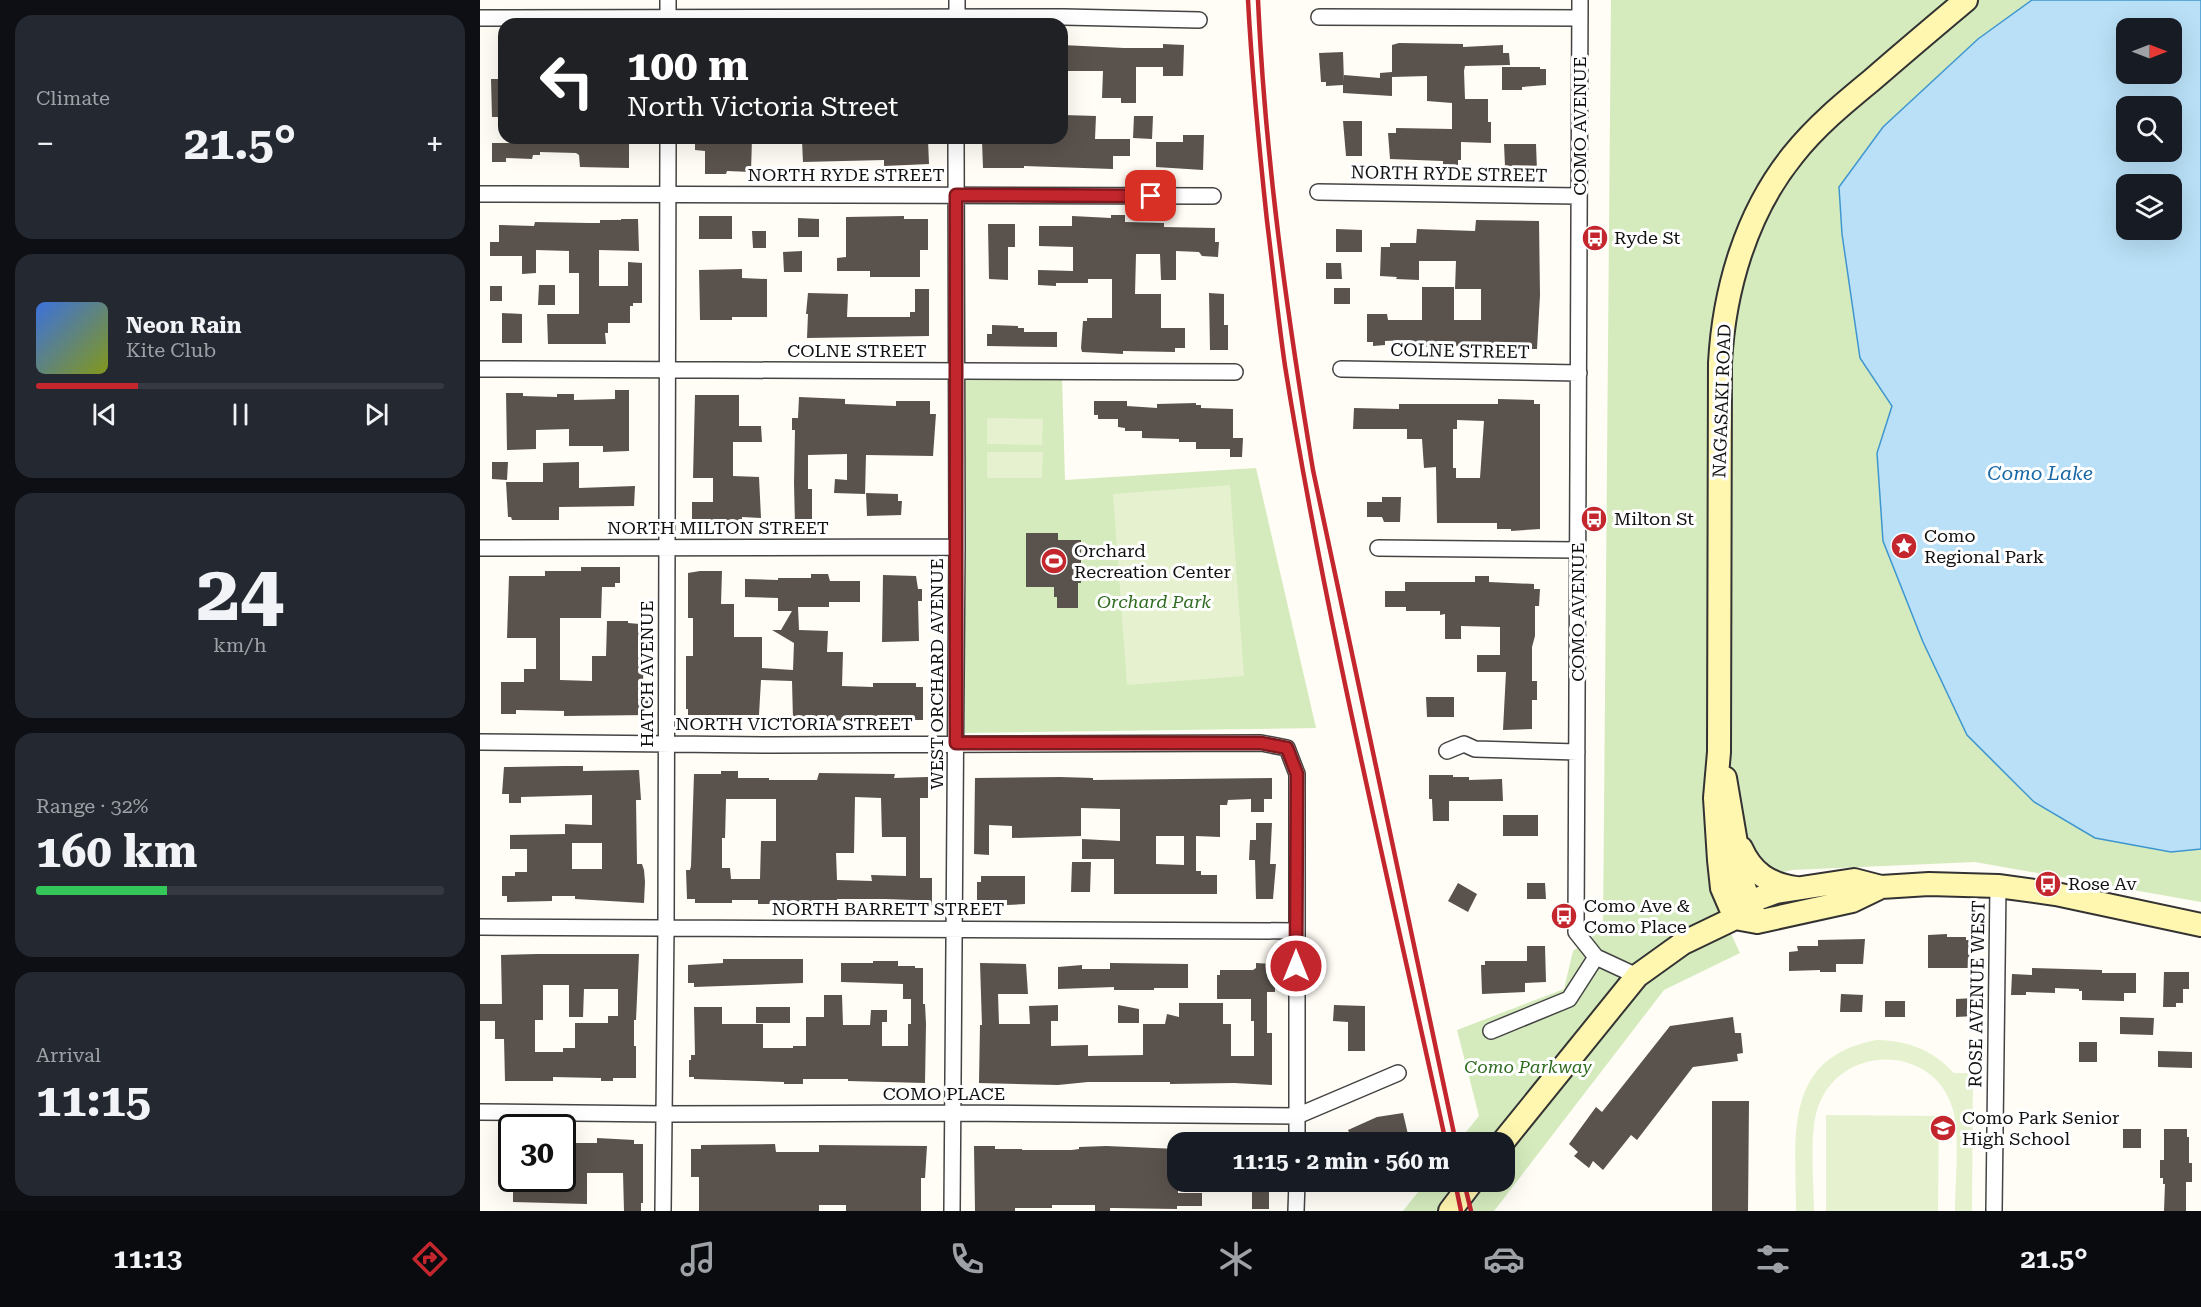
<!DOCTYPE html>
<meta charset="utf-8">
<style>
:root{--surface:#171b24;--page:#242831;--text:#f1f3f6;--muted:#9ea1a6;--line:#363941;--accent:#c4262e}
body{margin:0;font-family:"Roboto Serif",serif;background:var(--page);color:var(--text);height:100vh;display:flex;flex-direction:column;font-size:22px;white-space:nowrap}
*{box-sizing:border-box;margin:0}
p{font-size:20px;color:var(--muted)}
.icon{flex:none;width:33px;height:33px;fill:none;stroke:currentColor;stroke-width:2;stroke-linecap:round;stroke-linejoin:round}
.map{position:relative;flex:1;overflow:hidden}
.drawer{display:flex;flex-direction:column;gap:15px;padding:15px;background:#0d0f14;width:480px}
.drawer>*{flex:none}
.banner{position:absolute;left:18px;top:18px;width:570px;height:126px;border-radius:18px;box-shadow:0 6px 24px #0002;background:#202124;color:#fff;overflow:hidden}
.needle{width:39px;rotate:90deg}
.controls{position:absolute;left:1636px;top:18px;display:grid;gap:12px}
.controls a{display:grid;place-items:center;width:66px;height:66px;border-radius:12px;background:var(--surface);box-shadow:0 6px 24px #0002;font-size:30px}
.speed{position:absolute;left:18px;top:1114px;display:flex;gap:12px;font-size:30px;font-weight:700;text-align:center}
.speed>*{display:grid;place-content:center;width:78px;height:78px;border-radius:50%;background:var(--surface);box-shadow:0 6px 24px #0002;line-height:1}
.speed .limit{border:3px solid #111;border-radius:9px;background:#fff;color:#111}
.pin{position:absolute;display:grid;place-items:center;width:51px;height:51px;color:#fff;margin:-26px;border-radius:12px;box-shadow:0 3px 9px #0006}
.me{position:absolute;width:66px;margin:-33px;rotate:0deg;stroke-linejoin:round;filter:drop-shadow(0 0 4px #0008)}
.turn{display:flex;align-items:center;gap:21px;height:126px;padding:0 30px;font-size:27px}
.turn .icon{width:78px;height:78px;stroke-width:2.5}
.turn b{display:block;font-size:42px;line-height:51px}
.big{font-size:45px;font-weight:700;line-height:1.1}
.drawer .widget{flex:1;display:flex;flex-direction:column;justify-content:center;gap:9px;min-width:0;padding:0 21px;border-radius:18px;background:var(--page)}
.drawer .dial{align-items:center;gap:0}
.dial b{font-size:78px;line-height:1}
.song{display:flex;align-items:center;gap:18px}
.cover{width:72px;height:72px;border-radius:9px;background:linear-gradient(135deg,hsl(220 70% 55%),hsl(70 70% 35%))}
.played{height:6px;border-radius:3px;background:linear-gradient(90deg,var(--accent) 25%,var(--line) 25%)}
.keys{display:flex;justify-content:space-around;direction:ltr}
.heat{display:flex;justify-content:space-between;align-items:center;font-size:33px;direction:ltr}
.charge{height:9px;border-radius:4px;background:linear-gradient(90deg,#34c759 32%,var(--line) 0)}
.trip{position:absolute;left:687px;top:1132px;width:348px;height:60px;border-radius:18px;background:var(--surface);box-shadow:0 6px 24px #0002;font-weight:700;line-height:60px;text-align:center}
.dock{display:flex;height:96px;justify-content:space-around;align-items:center;background:#090b0e;color:var(--muted)}
.dock .icon{width:42px;height:42px}
.dock .selected{color:var(--accent)}
.dock b{font-size:27px;color:var(--text)}
main{display:flex;flex:1;min-height:0}
.map>svg:first-child{display:block}
.green{fill:#d5ebbd;fill-rule:evenodd}
.pitch{fill:#e6f2cf}
.water{fill:#b9e0f7;stroke:#3f96cf;stroke-width:1.5;fill-rule:evenodd}
.building{fill:#5a524d;fill-rule:evenodd}
.lines{fill:none;stroke-linecap:round;stroke-linejoin:round}
.street-casing{stroke:#444;stroke-width:18}
.secondary-casing{stroke:#333;stroke-width:26}
.street{stroke:#fff;stroke-width:15}
.secondary{stroke:#fff6b0;stroke-width:22}
.rail{stroke:#c4262e;stroke-width:4.5}
.route-casing{stroke:#7f191e;stroke-width:15}
.route{stroke:#c4262e;stroke-width:10}
.labels{text-anchor:middle;stroke-width:6;stroke-linejoin:round;paint-order:stroke}
.street-label{font-size:18px;fill:#111;stroke:#fff}
.poi-label{font-size:18px;fill:#111;stroke:#fff;text-anchor:start}
.park-label{font-size:18px;font-style:italic;fill:#2f6b1f;stroke:#fff}
.water-label{font-size:20px;font-style:italic;fill:#1768a6;stroke:#fff}
</style>
<main>
<section class="drawer">
<div class="widget"><p>Climate</p>
<div class="heat"><a>−</a><b class="big">21.5°</b><a>+</a></div>
</div>
<div class="widget">
<div class="song"><i class="cover"></i><div><b>Neon Rain</b><p>Kite Club</p></div></div>
<div class="played"></div>
<div class="keys"><svg class="icon" aria-label="previous" viewBox="0 0 24 24"><path d="M18 5L8 12l10 7zM5 5v14"/></svg><svg class="icon" aria-label="pause" viewBox="0 0 24 24"><path d="M8 5v14M16 5v14"/></svg><svg class="icon" aria-label="next" viewBox="0 0 24 24"><path d="M6 5l10 7-10 7zM19 5v14"/></svg></div>
</div>
<div class="widget dial"><b>24</b><p>km/h</p></div>
<div class="widget"><p>Range · 32%</p><b class="big">160 km</b><div class="charge"></div></div>
<div class="widget"><p>Arrival</p><b class="big">11:15</b></div>
</section>
<div class="map">
<svg width="1721" height="1211" viewBox="0 0 1721 1211">
<rect width="100%" height="100%" fill="#fffdf5"/>
<path class="green" d="M1131,0H1721V902L1495,862L1312,870L1230,889L1260,953L1184,990L1014,1211H923L946,1182H1024V1143H977L999,1116L977,1030L1084,989L1093,951L1123,929ZM1647,28H1692V74H1647ZM1647,106H1692V152H1647ZM1647,184H1692V230H1647Z
M485,377H582L585,480L776,468L836,728L485,733Z"/>
<path class="pitch" d="M507,418L563,419L562,445L507,444Z
M507,452H563L562,478H507Z
M750,485L764,676L647,685L633,494Z
M1397,1040C1430,1041 1452,1050 1474,1073H1493L1492,1211H1475C1475,1183 1480,1136 1473,1110C1456,1046 1366,1042 1340,1102C1328,1127 1334,1182 1334,1211H1316C1316,1137 1302,1057 1397,1040Z
M1346,1115L1459,1116L1458,1211H1346Z"/>
<path class="water" d="M1552,0H1721V849L1691,852L1615,838L1554,802L1487,735L1443,642L1403,541L1397,453L1412,406L1380,358L1362,234L1359,187L1403,127L1498,39ZM1647,28H1692V74H1647ZM1647,106H1692V152H1647ZM1647,184H1692V230H1647Z"/>
<path class="building" d="M919,43L983,44V47L1023,45V53H1029L1030,65L985,66L984,71L985,99H1008V122H1011V143L981,142V160H978V165H963V161L910,159L908,133H916V128L972,129V103L947,101V76L912,77V96L863,93V85L846,86V82H841L839,53L863,52L864,82V75L900,78V73L912,72V45Z
M683,44L704,45L703,76H683V67H656V103H641V98H622L623,71H582V45L644,48H683Z
M1022,67H1060V69H1066V85L1042,87V90H1022Z
M11,79H24V117H12Z
M583,115L616,116L615,139H650V156H633V169L544,166V168H503L502,141L582,138Z
M654,116H673L672,139L653,138Z
M863,121H882V156H866Z
M703,135H724L723,170L676,167V142H703Z
M38,138H149V168L100,167L99,155L96,153L60,152V155H53L52,159L26,158V162H12V143H38Z
M215,138H272L271,172L247,171L246,174H225V151L215,150Z
M403,138L448,140L449,164L404,166V160L323,162L322,141H403Z
M1024,144H1056L1057,171L1039,172V166H1025Z
M631,215H645V222L684,223V227L735,228V242H739L738,257L722,256L719,252L696,251V280H681L680,254H656L655,294H681V328H705V348H695V352L643,351V354L602,352L601,348L603,321H607V318H632V279H608V283H576V286L558,285V270L593,271V247L559,246V226H592V216L631,218Z
M219,216H252V239H219Z
M424,216V219H448V250H440V277H390V271H357V258L366,257V217Z
M318,218L339,219V237H318Z
M141,219H158L159,251L119,250V286H148V262L162,263V303H153V306H150V323H128V333H125L126,344H68L67,314H99V273H89V251L56,250V273L42,274V256H10V242H19V225L54,226L55,222L109,223H120V220H141Z
M996,220L1059,221L1060,295L1057,349H1032V345L930,347V340L905,341V345L893,346V342H887V314H907L908,320H942V287H974V320H1001V289H975L976,261H939V280L916,279L917,277L900,276L901,247H910V243H936L937,229L995,231Z
M508,224H535V247H528V280L509,279Z
M856,229L882,230V252H856Z
M272,231H286V248H273Z
M322,251V272H304L303,252Z
M846,263H861L862,279H846Z
M262,269V278L287,279V317H252V320H220L219,270Z
M59,285H75V305H58Z
M10,286H22V301H10Z
M854,288H870V304H854Z
M435,289H449V336L327,338L328,314H326L328,293L368,294L367,317H430V312H435Z
M729,293L744,294V325H748V350H730Z
M22,313L42,314V343H22Z
M512,325L538,326V328H544V332H577V347L507,346V334H512Z
M135,390H149V451L123,452V446H89V429L56,430V449L27,450L26,393H43V396L77,397V394H94V400L135,399Z
M215,395H259V426H281L282,442H253V476L279,477L281,518L262,517V524H212V502H233V478H213Z
M319,397L365,399V404L416,406V401H450V414H456L453,456L386,455L385,494L354,493L355,479L367,480V454L328,455V489H332V525H315L314,483L315,430H312V418H318Z
M1018,399L1054,400V404H1060V529L1031,531V529H1017V523H957L956,467L944,468L942,439H927V429H873L874,408L919,409V404H1018ZM977,420L1004,421L1000,478H976V468H973V429H977Z
M614,401H647V406L677,408V404L716,403V405H721V408L753,409V438H763L762,457H750V449H716V442H699V439L662,438V431H645V428L638,427V419H618V415H614Z
M12,462H28L27,480L12,479Z
M99,462V488L155,486L154,506L79,507V520H32L31,517H28L26,482H63V463Z
M386,493L418,494V501H422L421,515L387,516Z
M902,497H921L920,522H904L902,517H887V502H902Z
M546,533H578V540H601V583H598V608H577V597H574V587H546Z
M101,567H140V583H135V587H122L121,618H80V680L112,681V656H126L127,621H148V623L160,624V651H164L163,682H166V688H168V715L84,716V711L36,710V714H21V682H44V669H56V638H27L29,576H65V571H101Z
M220,571H242L241,604H254V637H282V668L313,670L314,643L292,630H301L312,611H298V598L265,597V579L298,580V578H331V574H348L350,581H380V602H349V607H318L319,630L348,631L347,652H363L362,686L393,687V683H436V687H443V720H427V716H395V721L313,720L312,681L281,680L279,715H208V709H206V656H213V618H208V573Z
M403,575L436,576L438,589H442V601H438L439,641L402,642Z
M995,576H1009V582L1054,584V589H1060L1059,606H1055V636L1052,647V681H1057V700H1052V729L1023,730L1026,672H997V655H1020V627L981,626V639H965V614L960,615V611H926V607H905V591H925V582H995Z
M946,697H974V717H947Z
M84,766H103V771L159,770L161,800H156L157,864H162L164,870L165,882L164,903L95,899V896H72V901L27,902V896H22V876H35V872H47V849H30V835L85,834V824L112,825V795L41,797V803H29V794H22L24,767ZM92,843H122V869H92Z
M241,771H258V778H289V780H337L339,773L415,774L414,778L448,777V798H440V878H452V905H432L433,900L405,899H357V902L314,903V901H290V904H278V900H252V903H215V899H207L206,870H210L211,866L214,774H241ZM375,797L401,798L402,837H426V876L391,875L392,881L357,880L356,853H374ZM246,799H296V841H281L280,879H251L250,868H242V838H245Z
M949,775H973V777H989V780L1022,779L1023,801H969V821H953L952,799H949Z
M580,777L613,778V780L792,778V799H784V812H771V799L748,800L747,805H740V837L716,836V871H721V875H737V894H634V859H602V839L640,841V809L601,808V836L532,838V826L509,825V855L494,854L495,778ZM676,836H704V865L676,864Z
M1023,815H1058V836H1023Z
M776,823H792L790,864H796L793,899H776L775,860H769L770,840H776Z
M592,862H611L610,892H591Z
M501,876H545V904L527,905V900L497,901V882H501Z
M978,883L997,894L988,912L968,901Z
M1047,883H1065L1066,899H1047Z
M1467,934V937H1486V940H1490L1489,968H1448V935Z
M1385,939L1383,964H1356V972H1340V970L1309,971V952L1318,951L1317,946H1338V940Z
M1047,946H1065L1066,982L1045,983V992L1002,994L1001,965H1005V961H1047Z
M57,954H159L156,1020H154V1046H156V1078H133V1081H121V1078L73,1077V1081H25L24,1039H15V1021H0V1004H22L21,955ZM63,985H89V1017H103L104,989H138V1016H128V1023H95V1048H83V1052H55V1020H63Z
M243,959H323V983L214,987V983H208V965L243,963Z
M393,961H418V966H435V968H443V1004H445L446,1024L445,1083L368,1081V1079H323V1084H304V1082L214,1079V1077H209V1060H211V1055H215L214,1007H242V1024H283V1048H313V1046H326V1017H344V995H362L363,1025H390L391,1010H407V1022H402V1046H428V1024H431V999H423V984L361,982V963H393Z
M500,963L546,964L548,994H518L519,1024H550L549,1006L578,1005V1021H571V1046L608,1045V1056L663,1055V1024H685L687,1014L699,1017V1003H743V1024H751V1056H774V1021H771V999H737V975H740V970H773L776,968V963L792,964V968H795V992H787V1033H792V1085L754,1083L690,1084V1082H608L578,1085L499,1083L500,1025H502Z
M630,963L708,964V988H674V990H634V987L578,989V967L602,965V969H630Z
M1552,968L1622,970V973H1656V993H1644V1001L1602,1000V991H1599V989L1575,988V993L1546,992V995H1531L1532,974L1552,975Z
M1684,972H1709V989H1703V1003H1696V1007H1683Z
M1361,994L1383,995L1382,1012H1360Z
M1495,998V1016L1476,1017V999Z
M1405,1001H1425V1017H1405Z
M638,1005L659,1009V1023H638Z
M854,1005L885,1006V1051H868V1022L853,1021Z
M276,1007H310V1023H276Z
M1253,1017L1255,1033H1261L1263,1053L1257,1054L1258,1061L1213,1067L1157,1140L1151,1135L1123,1170L1113,1161L1109,1168L1094,1156L1098,1152L1089,1144L1116,1107L1122,1112L1190,1026Z
M1640,1017L1674,1018L1673,1035L1640,1034Z
M1599,1042H1617V1062H1599Z
M1678,1051L1712,1052V1068L1678,1067Z
M1232,1101H1269L1268,1211H1232Z
M923,1113L930,1143H874L868,1130L897,1117Z
M1643,1129H1661V1148H1643Z
M1684,1129H1707V1137H1709V1163H1712V1182H1706V1211H1684L1685,1184H1683V1178H1680V1160H1684Z
M117,1138L154,1140V1144H163V1203H161V1211H144L143,1173H107V1204L33,1202V1179H86L89,1143H117Z
M295,1144L296,1152H339V1145L447,1146L445,1178H441V1211H366V1205H339V1211H219V1177H211V1149H221V1145Z
M494,1146H515V1149H542V1150H592L599,1149V1147L626,1146L698,1149V1193H722V1206H697V1209L634,1208H630V1211H615V1205H572V1208H535V1211H495Z
M789,1190V1209H772V1191Z"/>
<g class="lines">
<defs>
<path id="street" d="M1100,0L1096,932L1116,957L1157,976
M839,17L1100,18
M0,18L584,17L719,20
M188,24V0
M477,24V0
M838,192L1099,196
M0,194L733,196
M0,369L755,372
M861,369L1099,373
M0,548L477,547
M898,548L1098,550
M0,742L292,745L781,743L807,748L817,774V1143
M967,751L984,744L995,749L1097,752
M0,927L816,931
M1011,1031L1089,999L1116,957
M0,1112L184,1114L473,1113L817,1116L918,1073
M183,1211L186,927L188,138
M472,1211L477,547L476,138
M816,1211L817,1182
M1514,1211L1518,886"/>
<path id="secondary" d="M1245,778L1263,884L1274,915
M1261,848C1272,873 1289,884 1316,888
M1255,918L1242,888L1239,860L1235,798L1239,752L1240,363C1244,290 1266,213 1313,155C1336,126 1364,103 1392,80C1423,53 1455,26 1486,0
M1255,918L1277,922L1372,901L1401,887L1449,884L1518,886L1576,894L1721,925
M1022,1143L1157,976L1203,943L1255,918L1269,902L1296,892L1374,880L1401,887
M970,1211L992,1182"/>
</defs>
<use href="#street" class="street-casing"/>
<use href="#secondary" class="secondary-casing"/>
<use href="#street" class="street"/>
<use href="#secondary" class="secondary"/>
<path class="rail" d="M768,0C772,74 779,147 787,221C793,269 798,318 805,366C847,627 910,885 966,1143
M778,0C785,158 807,314 833,470L976,1143
M975,1182L981,1211
M984,1182L991,1211"/>
</g>
<g class="lines">
<defs>
<path id="route" d="M671,196L476,195V743H781L807,748L817,774L816,966"/>
</defs>
<use href="#route" class="route-casing"/>
<use href="#route" class="route"/>
</g>
<defs>
<symbol id="bus-disc" viewBox="-11 -11 22 22"><circle r="9.5" fill="#c4262e" stroke="#fff"/><path d="M-5-6H5V4H4V6H2V4H-2V6H-4V4H-5ZM-3.5-4V0h7V-4ZM-3.5 1.2v1.5H-2V1.2ZM2 1.2v1.5H3.5V1.2Z" fill="#fff"/></symbol>
<symbol id="sight-disc" viewBox="-11 -11 22 22"><circle r="9.5" fill="#c4262e" stroke="#fff"/><path d="M0-6L1.8-2.2L6-1.7L2.9 1.2L3.7 5.4L0 3.3L-3.7 5.4L-2.9 1.2L-6-1.7L-1.8-2.2Z" fill="#fff"/></symbol>
<symbol id="stadium-disc" viewBox="-11 -11 22 22"><circle r="9.5" fill="#c4262e" stroke="#fff"/><path d="M0-5a6.5 5 0 1 0 0 10a6.5 5 0 1 0 0-10ZM-3.5-1.8h7v3.6h-7Z" fill="#fff"/></symbol>
<symbol id="school-disc" viewBox="-11 -11 22 22"><circle r="9.5" fill="#c4262e" stroke="#fff"/><path d="M0-5L7-2L0 1L-7-2ZM-4 1L0 2.5L4 1V4Q0 6-4 4Z" fill="#fff"/></symbol>
</defs>
<g fill-rule="evenodd">
<use href="#bus-disc" x="1100" y="223" width="30" height="30"/>
<use href="#bus-disc" x="1099" y="504" width="30" height="30"/>
<use href="#sight-disc" x="1409" y="531" width="30" height="30"/>
<use href="#stadium-disc" x="559" y="546" width="30" height="30"/>
<use href="#bus-disc" x="1553" y="869" width="30" height="30"/>
<use href="#bus-disc" x="1069" y="901" width="30" height="30"/>
<use href="#school-disc" x="1448" y="1113" width="30" height="30"/>
</g>
<g class="labels">
<g class="street-label">
<text transform="translate(1100 126) rotate(-90)" y="6">COMO AVENUE</text>
<text transform="translate(969 174) rotate(1)" y="6">NORTH RYDE STREET</text>
<text x="366" y="181">NORTH RYDE STREET</text>
<text x="377" y="357">COLNE STREET</text>
<text transform="translate(980 351) rotate(1)" y="6">COLNE STREET</text>
<text transform="translate(1242 401) rotate(-88)" y="6">NAGASAKI ROAD</text>
<text x="238" y="534">NORTH MILTON STREET</text>
<text transform="translate(1098 612) rotate(-90)" y="6">COMO AVENUE</text>
<text transform="translate(167 674) rotate(-90)" y="6">HATCH AVENUE</text>
<text transform="translate(457 674) rotate(-90)" y="6">WEST ORCHARD AVENUE</text>
<text x="314" y="730">NORTH VICTORIA STREET</text>
<text x="408" y="915">NORTH BARRETT STREET</text>
<text transform="translate(1497 994) rotate(-89)" y="6">ROSE AVENUE WEST</text>
<text x="464" y="1100">COMO PLACE</text>
</g>
<g class="poi-label">
<text x="1134" y="244">Ryde St</text>
<text x="1134" y="525">Milton St</text>
<text x="1444" y="542">Como<tspan x="1444" dy="21">Regional Park</tspan></text>
<text x="594" y="557">Orchard<tspan x="594" dy="21">Recreation Center</tspan></text>
<text x="1588" y="890">Rose Av</text>
<text x="1104" y="912">Como Ave &amp;<tspan x="1104" dy="21">Como Place</tspan></text>
<text x="1482" y="1124">Como Park Senior<tspan x="1482" dy="21">High School</tspan></text>
</g>
<g class="park-label">
<text x="674" y="608">Orchard Park</text>
<text x="1048" y="1073">Como Parkway</text>
</g>
<g class="water-label">
<text x="1560" y="480">Como Lake</text>
</g>
</g>
</svg>
<div class="controls">
<a><svg class="needle" viewBox="-14 -14 28 28"><path d="M0-13l5 13h-10z" fill="#e53935"/><path d="M0 13l5-13h-10z" fill="#9ea1a6"/></svg></a>
<a><svg class="icon" aria-label="search" viewBox="0 0 24 24"><circle cx="10" cy="10" r="6"/><path d="M15 15l6 6"/></svg></a>
<a><svg class="icon" aria-label="layers" viewBox="0 0 24 24"><path d="M12 4l9 5-9 5-9-5zM3 14l9 5 9-5"/></svg></a>
</div>
<div class="speed"><div class="limit">30</div></div>
<div class="pin" style="left:671px;top:196px;background:#d93025"><svg class="icon" aria-label="arrive" viewBox="0 0 24 24"><path d="M6 21V4h12l-3 4 3 4H6"/></svg></div>
<svg class="me" style="left:816px;top:966px" viewBox="-20 -20 40 40"><circle r="17" fill="#c4262e" stroke="#fff" stroke-width="3"/><path d="M0-11L8 9 0 5-8 9z" fill="#fff"/></svg>
<div class="trip">11:15 · 2 min · 560 m</div>
<div class="banner">
<div class="turn"><svg class="icon" aria-label="left" viewBox="0 0 24 24"><path d="M17 20v-9H6M10 6l-5 5 5 5"/></svg><div><b>100 m</b>North Victoria Street</div></div>
</div>
</div>
</main>
<nav class="dock">
<b>11:13</b>
<svg class="icon selected" aria-label="directions" viewBox="0 0 24 24"><path d="M12 3l9 9-9 9-9-9zM9 14v-3h6M13 9l2 2-2 2"/></svg>
<svg class="icon" aria-label="music" viewBox="0 0 24 24"><path d="M9 18V5l10-2v13"/><circle cx="6" cy="18" r="3"/><circle cx="16" cy="16" r="3"/></svg>
<svg class="icon" aria-label="phone" viewBox="0 0 24 24"><path d="M5 4h4l2 5-3 2q2 4 5 5l2-3 5 2v4C11 20 4 13 5 4z"/></svg>
<svg class="icon" aria-label="climate" viewBox="0 0 24 24"><path d="M12 3v18M4 7l16 10M4 17L20 7"/></svg>
<svg class="icon" aria-label="car" viewBox="0 0 24 24"><path d="M5 17H2v-5l4-1 3-4h7l3 4 3 1v5h-3M9 17h6M6 11h13"/><circle cx="7" cy="17" r="2"/><circle cx="17" cy="17" r="2"/></svg>
<svg class="icon" aria-label="filters" viewBox="0 0 24 24"><path d="M4 7h16M4 17h16"/><circle cx="9" cy="7" r="2"/><circle cx="15" cy="17" r="2"/></svg>
<b>21.5°</b>
</nav>
